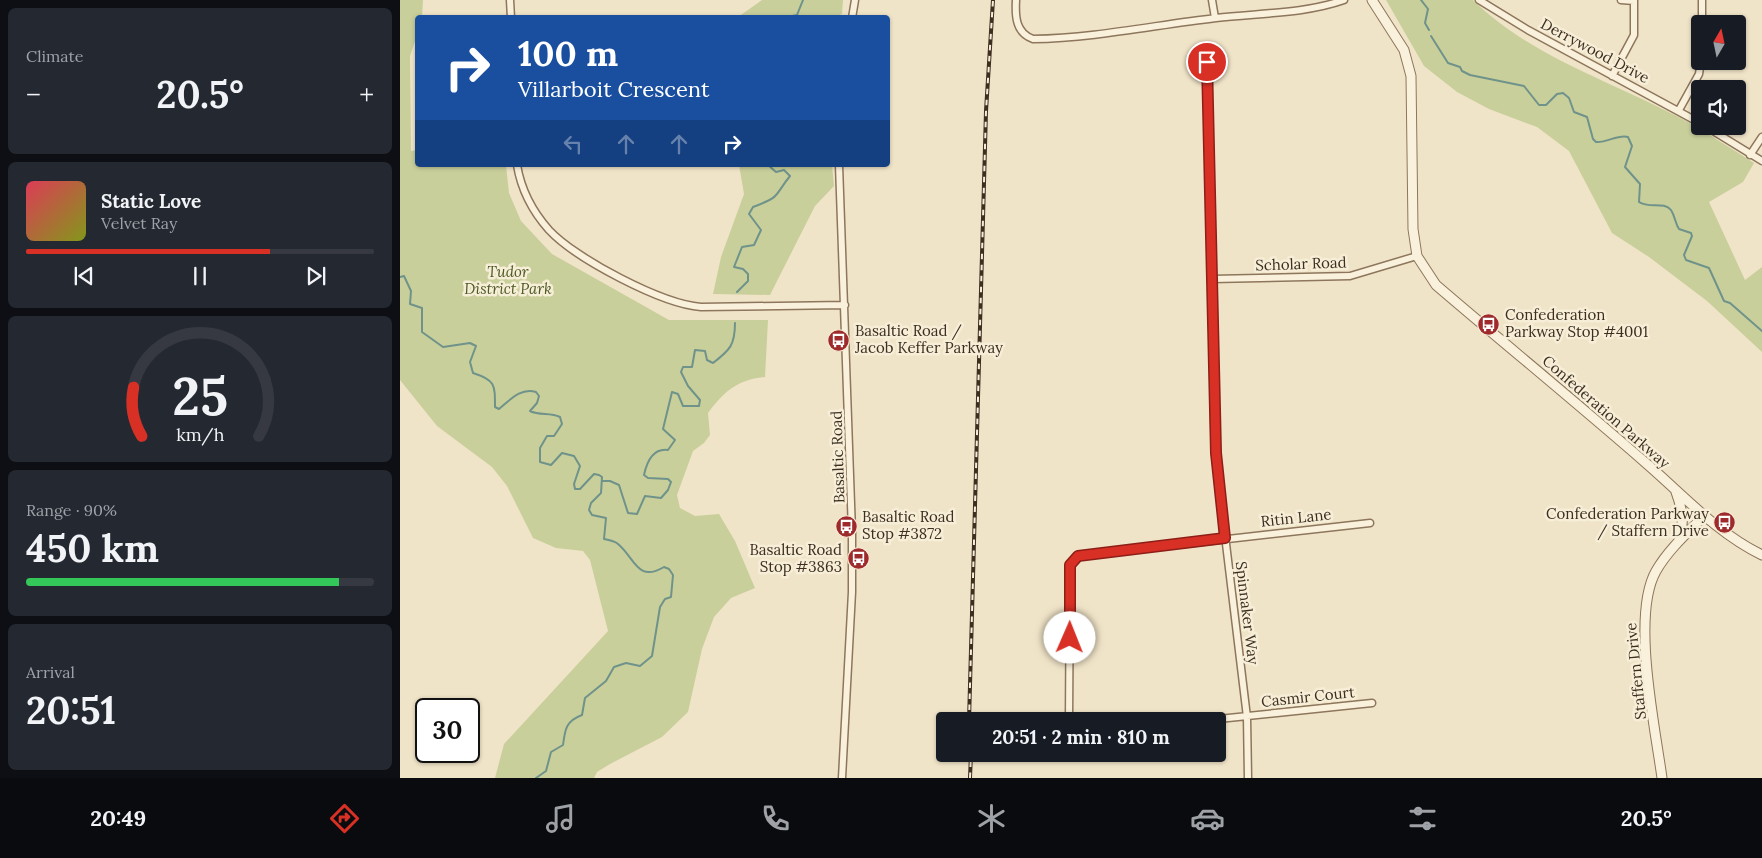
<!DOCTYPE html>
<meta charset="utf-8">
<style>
:root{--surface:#171b24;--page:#242831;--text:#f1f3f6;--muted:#9ea1a6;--line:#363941;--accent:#d93025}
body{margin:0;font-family:Lora,serif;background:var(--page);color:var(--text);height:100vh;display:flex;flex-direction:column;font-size:19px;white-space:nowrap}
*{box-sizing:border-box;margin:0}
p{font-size:16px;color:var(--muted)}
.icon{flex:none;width:28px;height:28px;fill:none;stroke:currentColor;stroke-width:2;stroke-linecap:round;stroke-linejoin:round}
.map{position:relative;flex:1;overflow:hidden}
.drawer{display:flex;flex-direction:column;gap:8px;padding:8px;background:#0d0f14;width:400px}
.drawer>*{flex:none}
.top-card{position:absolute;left:15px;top:15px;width:475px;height:152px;border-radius:5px;box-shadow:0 1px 4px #0004;background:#1a4fa0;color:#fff;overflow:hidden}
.needle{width:32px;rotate:9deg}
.tools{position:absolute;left:1291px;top:15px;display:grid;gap:10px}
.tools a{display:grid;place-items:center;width:55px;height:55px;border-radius:5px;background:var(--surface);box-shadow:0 1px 4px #0004;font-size:25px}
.speed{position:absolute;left:15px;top:698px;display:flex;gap:10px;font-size:25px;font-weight:700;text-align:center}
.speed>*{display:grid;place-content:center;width:65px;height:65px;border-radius:50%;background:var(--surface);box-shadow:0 1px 4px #0004;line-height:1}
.speed .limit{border:2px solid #111;border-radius:8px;background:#fff;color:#111}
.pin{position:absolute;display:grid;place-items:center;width:42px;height:42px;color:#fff;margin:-21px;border:2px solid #fff;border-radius:50%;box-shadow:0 1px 5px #0007}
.me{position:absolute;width:55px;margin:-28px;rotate:1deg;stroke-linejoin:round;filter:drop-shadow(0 0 4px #0008)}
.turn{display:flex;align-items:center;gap:18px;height:105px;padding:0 20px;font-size:22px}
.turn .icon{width:65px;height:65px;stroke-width:2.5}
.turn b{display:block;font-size:35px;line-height:42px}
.lanes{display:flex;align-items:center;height:48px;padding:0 20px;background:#0003;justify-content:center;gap:25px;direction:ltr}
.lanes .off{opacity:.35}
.big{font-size:38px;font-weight:800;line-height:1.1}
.drawer .card{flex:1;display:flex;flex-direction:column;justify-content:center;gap:8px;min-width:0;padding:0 18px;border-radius:8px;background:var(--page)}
.drawer .dial{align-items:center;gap:0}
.dial svg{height:130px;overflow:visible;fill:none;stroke:var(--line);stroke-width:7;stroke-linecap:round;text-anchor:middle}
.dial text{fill:var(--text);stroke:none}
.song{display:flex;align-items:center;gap:15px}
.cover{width:60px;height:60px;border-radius:8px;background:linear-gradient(135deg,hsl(350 70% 55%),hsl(70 70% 35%))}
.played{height:5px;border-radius:2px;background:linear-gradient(90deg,var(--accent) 70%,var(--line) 70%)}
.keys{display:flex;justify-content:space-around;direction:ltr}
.heat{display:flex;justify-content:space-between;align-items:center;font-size:28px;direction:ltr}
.charge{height:8px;border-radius:4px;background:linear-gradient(90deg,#34c759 90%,var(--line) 0)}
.trip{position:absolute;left:536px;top:712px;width:290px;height:50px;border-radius:5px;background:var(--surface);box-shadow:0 1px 4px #0004;font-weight:800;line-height:50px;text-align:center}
.dock{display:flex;height:80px;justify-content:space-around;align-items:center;background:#090b0e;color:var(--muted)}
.dock .icon{width:35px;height:35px}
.dock .selected{color:var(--accent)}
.dock b{font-size:22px;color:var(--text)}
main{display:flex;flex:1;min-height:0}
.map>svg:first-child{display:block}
.green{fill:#c9cf9b}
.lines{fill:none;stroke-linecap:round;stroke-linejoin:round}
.stream{stroke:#6f938a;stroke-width:2}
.minor-casing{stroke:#8d765c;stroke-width:9}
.tertiary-casing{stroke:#8d765c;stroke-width:11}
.minor{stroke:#faf1dc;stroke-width:6}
.tertiary{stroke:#faf1dc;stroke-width:9}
.rail-casing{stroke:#3d2e20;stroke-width:4}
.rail{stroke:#f7eed8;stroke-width:2;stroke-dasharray:5.5;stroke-linecap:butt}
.route-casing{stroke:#8d1f18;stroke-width:12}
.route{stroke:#d93025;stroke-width:9}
.labels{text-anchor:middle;stroke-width:5;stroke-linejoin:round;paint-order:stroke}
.street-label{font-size:15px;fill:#3d2e20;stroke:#f7eed8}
.park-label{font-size:15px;font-style:italic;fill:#4d5a26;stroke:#f7eed8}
.poi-label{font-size:15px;fill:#3d2e20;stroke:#f7eed8;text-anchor:start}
</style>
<main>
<section class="drawer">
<div class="card"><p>Climate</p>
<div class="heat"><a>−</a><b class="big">20.5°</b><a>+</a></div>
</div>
<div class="card">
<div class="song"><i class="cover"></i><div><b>Static Love</b><p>Velvet Ray</p></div></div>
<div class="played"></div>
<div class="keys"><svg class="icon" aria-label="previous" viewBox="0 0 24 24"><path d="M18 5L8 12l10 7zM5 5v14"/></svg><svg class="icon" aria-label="pause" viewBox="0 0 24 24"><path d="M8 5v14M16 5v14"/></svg><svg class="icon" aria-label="next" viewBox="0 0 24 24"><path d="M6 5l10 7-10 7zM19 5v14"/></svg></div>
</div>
<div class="card dial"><svg viewBox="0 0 100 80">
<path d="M14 69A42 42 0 1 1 86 69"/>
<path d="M14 69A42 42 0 0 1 9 39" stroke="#d93025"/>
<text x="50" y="56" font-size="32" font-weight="700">25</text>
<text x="50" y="72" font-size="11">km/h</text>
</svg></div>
<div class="card"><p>Range · 90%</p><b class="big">450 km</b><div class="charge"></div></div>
<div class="card"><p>Arrival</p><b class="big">20:51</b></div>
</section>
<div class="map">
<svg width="1362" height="778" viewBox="0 0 1362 778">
<rect width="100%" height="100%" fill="#f0e4c8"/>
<path class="green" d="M0,0H23L22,17L18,18L17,35L10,56L11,151L17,150L18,165H106L109,193L121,221L152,254L269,320H368L365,377C337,380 325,391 308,413L310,435L304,443L293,451L277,495L280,508L295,516L319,514L335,541L355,588L331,598L314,617L302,649L288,712L262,737L210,764L197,772L194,778H95L104,744L208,631L190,560L183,551L156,548L133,538L107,486L92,467L37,426L0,380Z
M362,0H443L442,14L432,18L338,17Z
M986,0H1073C1132,58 1215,82 1286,121C1309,134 1332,149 1354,163L1343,182L1309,202L1345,280L1362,267V352L1307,301L1249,257L1212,233L1169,151L1137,127L1089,109L1057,92L1024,66Z
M339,165H432L434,186L415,206L370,295L313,294L321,257L344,194Z"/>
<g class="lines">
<path class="stream" d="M1021,0L1028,9L1025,23L1029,30
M383,18L397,15L403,0
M1031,36L1048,63L1060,67L1062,71L1070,75L1124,86L1139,105H1146L1157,94L1163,93L1169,98L1174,112L1187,117L1193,139L1196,142C1207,143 1218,134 1228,137L1232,146L1225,167L1240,184L1239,202C1249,209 1264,201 1271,210C1275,216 1275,223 1279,229L1291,233L1292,236L1284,255L1286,260L1309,268L1324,301L1330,303L1362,331
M0,277L4,276L11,291L10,304L22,308V332L43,347L70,343L76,346L70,362L73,373C95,380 95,384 95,407L99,409C110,400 121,387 136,392L139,396L137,403L130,411C140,416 150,412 160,417L162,424L154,436H147L140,448V462L151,465L162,453L174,456L180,466L174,484L175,489H180L194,474L199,475L202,477L201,493L191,503L189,510L192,515L206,518L204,539C208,540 215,541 218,544C235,558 237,583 264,567L269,569L273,575L271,597L265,599L260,607L252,656L240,666L226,663L214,667L206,681L185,698L182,715C166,721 165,729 163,745L151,752L146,771L136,778
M337,292L348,281V274L343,269L334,267L342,247L354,245L361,230L349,214L353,207C382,196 373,197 390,176L384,170L376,172L368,165
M202,481H210L219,485L228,513L237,514L245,496L261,498L268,490L271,482L268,479L248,478L244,475C247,461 253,448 268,450L275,440L263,429L272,392L278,394L283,406H299L300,400L288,386L281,372L283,367H292L295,350L305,351L307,360L313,363C330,350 335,345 335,323"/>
<defs>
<path id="minor" d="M110,0L111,18
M616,0C615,17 616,33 633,39C695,38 755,25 816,18C858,13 904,14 944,0
M812,0L815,18
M1079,0L1128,30L1300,123
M1221,0L1234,1
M452,18L455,0
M1302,24V0
M807,62L815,453L847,717L848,778
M1212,76L1234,35V0
M1279,110L1299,74L1301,61
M1305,126L1362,161
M1350,155L1362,137
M117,165C121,189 133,212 149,230C176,259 262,304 301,307L445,305
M439,165L452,532V592L442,778
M812,279L950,276L1017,256
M669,721L670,565L678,556L970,523
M799,721L972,703"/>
<path id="tertiary" d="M972,0L1004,50L1011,76L1013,229L1017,256L1036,285C1106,345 1177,403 1247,464C1284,496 1317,533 1362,555
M1276,492C1282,508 1285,523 1279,540
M1262,778C1255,726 1231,615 1256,571C1268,550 1287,533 1304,516"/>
</defs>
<use href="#minor" class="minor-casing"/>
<use href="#tertiary" class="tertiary-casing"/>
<use href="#minor" class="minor"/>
<use href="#tertiary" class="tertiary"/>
<defs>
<path id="rail" d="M569,721L586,111L593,0
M570,778L571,754"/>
</defs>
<use href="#rail" class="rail-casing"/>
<use href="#rail" class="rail"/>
</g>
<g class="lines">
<defs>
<path id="route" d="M670,638V565L678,556L825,538L816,453L807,62"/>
</defs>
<use href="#route" class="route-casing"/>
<use href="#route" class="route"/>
</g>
<defs>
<symbol id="bus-disc" viewBox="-11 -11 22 22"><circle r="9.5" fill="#9e2a2b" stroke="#f7eed8"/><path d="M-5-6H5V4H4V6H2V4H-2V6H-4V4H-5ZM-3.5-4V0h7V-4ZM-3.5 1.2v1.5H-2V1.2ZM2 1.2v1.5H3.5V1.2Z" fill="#fff"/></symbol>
</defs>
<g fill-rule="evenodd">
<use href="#bus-disc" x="1076" y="312" width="25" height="25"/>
<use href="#bus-disc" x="426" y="328" width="25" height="25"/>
<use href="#bus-disc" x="1312" y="510" width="25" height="25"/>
<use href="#bus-disc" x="434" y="514" width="25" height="25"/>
<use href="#bus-disc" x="446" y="546" width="25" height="25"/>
</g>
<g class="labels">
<g class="street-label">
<text transform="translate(1195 51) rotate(28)" y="5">Derrywood Drive</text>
<text transform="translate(901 264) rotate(-2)" y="5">Scholar Road</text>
<text transform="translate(1206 412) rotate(41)" y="5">Confederation Parkway</text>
<text transform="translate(438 457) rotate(-92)" y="5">Basaltic Road</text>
<text transform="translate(896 518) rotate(-6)" y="5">Ritin Lane</text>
<text transform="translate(847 613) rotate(83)" y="5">Spinnaker Way</text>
<text transform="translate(1236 671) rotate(-96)" y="5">Staffern Drive</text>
<text transform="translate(908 697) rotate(-6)" y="5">Casmir Court</text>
</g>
<g class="park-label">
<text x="108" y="277">Tudor<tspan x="108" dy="17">District Park</tspan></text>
</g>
<g class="poi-label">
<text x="1105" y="320">Confederation<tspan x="1105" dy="17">Parkway Stop #4001</tspan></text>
<text x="455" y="336">Basaltic Road /<tspan x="455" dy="17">Jacob Keffer Parkway</tspan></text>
<text x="1309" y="519" text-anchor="end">Confederation Parkway<tspan x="1309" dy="17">/ Staffern Drive</tspan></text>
<text x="462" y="522">Basaltic Road<tspan x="462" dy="17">Stop #3872</tspan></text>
<text x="442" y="555" text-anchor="end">Basaltic Road<tspan x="442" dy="17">Stop #3863</tspan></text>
</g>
</g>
</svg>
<div class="tools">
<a><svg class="needle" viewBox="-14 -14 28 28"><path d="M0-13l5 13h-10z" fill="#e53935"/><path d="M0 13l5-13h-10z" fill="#9ea1a6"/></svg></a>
<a><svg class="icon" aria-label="sound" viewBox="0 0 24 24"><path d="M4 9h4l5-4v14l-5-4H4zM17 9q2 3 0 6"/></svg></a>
</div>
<div class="speed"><div class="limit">30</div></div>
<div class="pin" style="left:807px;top:62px;background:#d93025"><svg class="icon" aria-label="arrive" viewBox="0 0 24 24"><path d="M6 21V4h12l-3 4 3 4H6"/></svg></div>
<svg class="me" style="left:670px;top:638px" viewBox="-20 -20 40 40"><circle r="19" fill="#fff"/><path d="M0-13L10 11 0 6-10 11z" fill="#d93025"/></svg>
<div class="trip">20:51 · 2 min · 810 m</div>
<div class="top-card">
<div class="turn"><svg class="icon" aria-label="right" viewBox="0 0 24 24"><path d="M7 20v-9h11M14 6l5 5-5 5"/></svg><div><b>100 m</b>Villarboit Crescent</div></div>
<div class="lanes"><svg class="icon off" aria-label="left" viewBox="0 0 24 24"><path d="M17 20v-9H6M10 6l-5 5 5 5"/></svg><svg class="icon off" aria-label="ahead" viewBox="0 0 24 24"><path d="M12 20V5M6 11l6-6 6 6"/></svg><svg class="icon off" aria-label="ahead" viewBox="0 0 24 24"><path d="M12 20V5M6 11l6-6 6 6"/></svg><svg class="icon" aria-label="right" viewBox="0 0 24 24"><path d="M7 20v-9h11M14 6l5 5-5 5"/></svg></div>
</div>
</div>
</main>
<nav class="dock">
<b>20:49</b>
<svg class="icon selected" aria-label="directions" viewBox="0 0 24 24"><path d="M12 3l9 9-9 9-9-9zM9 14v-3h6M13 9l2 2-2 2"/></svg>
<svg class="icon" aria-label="music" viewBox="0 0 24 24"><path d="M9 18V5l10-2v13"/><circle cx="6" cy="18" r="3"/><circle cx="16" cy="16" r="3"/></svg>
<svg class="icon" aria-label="phone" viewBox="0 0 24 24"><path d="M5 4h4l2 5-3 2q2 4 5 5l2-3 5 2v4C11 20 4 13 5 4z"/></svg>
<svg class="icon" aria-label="climate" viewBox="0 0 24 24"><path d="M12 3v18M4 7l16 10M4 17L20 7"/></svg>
<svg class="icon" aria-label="car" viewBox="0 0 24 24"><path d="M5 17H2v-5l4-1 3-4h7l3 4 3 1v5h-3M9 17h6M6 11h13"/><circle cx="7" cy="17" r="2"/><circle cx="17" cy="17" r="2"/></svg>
<svg class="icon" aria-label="filters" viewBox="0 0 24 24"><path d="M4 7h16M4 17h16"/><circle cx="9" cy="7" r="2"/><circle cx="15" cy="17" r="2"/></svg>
<b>20.5°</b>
</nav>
